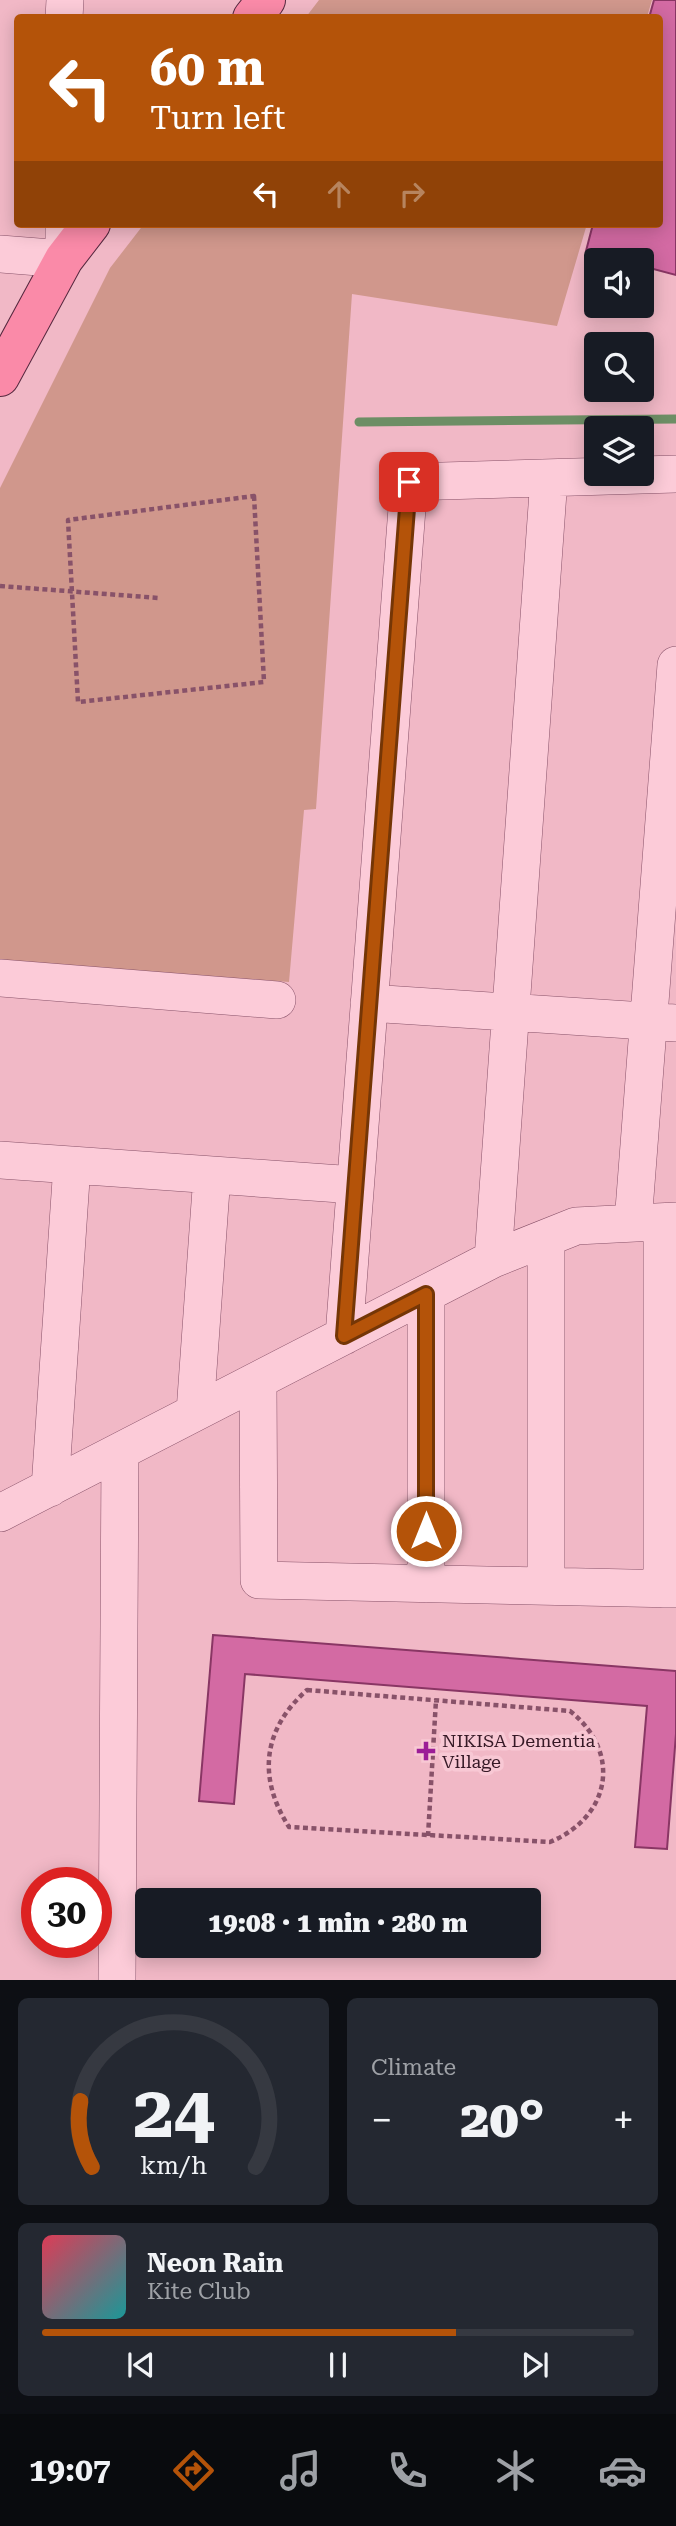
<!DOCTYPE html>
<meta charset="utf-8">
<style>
:root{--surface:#171b24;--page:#242831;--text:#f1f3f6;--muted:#9ea1a6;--line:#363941;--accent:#b45309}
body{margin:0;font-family:"Roboto Serif",serif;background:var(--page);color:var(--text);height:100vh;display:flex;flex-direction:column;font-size:26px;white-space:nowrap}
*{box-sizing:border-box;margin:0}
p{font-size:23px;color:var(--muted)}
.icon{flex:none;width:38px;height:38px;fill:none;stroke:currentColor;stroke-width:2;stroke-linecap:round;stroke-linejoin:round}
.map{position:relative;height:1980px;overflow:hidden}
.panel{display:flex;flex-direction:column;gap:18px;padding:18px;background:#0d0f14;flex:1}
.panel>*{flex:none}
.banner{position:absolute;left:14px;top:14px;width:649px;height:214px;border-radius:7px;box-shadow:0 4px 18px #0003;background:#b45309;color:#fff;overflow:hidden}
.controls{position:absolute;left:584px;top:248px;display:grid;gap:14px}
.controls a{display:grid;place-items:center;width:70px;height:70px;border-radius:7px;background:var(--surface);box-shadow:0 4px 18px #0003;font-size:35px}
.speed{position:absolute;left:21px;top:1867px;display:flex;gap:14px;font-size:35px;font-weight:700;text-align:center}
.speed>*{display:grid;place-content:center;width:91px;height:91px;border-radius:50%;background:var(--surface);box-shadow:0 4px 18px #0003;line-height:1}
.speed .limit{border:10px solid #d22;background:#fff;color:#111}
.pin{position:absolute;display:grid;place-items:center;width:60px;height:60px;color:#fff;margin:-30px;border-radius:14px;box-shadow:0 4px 10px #0006}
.me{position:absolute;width:77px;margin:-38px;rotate:0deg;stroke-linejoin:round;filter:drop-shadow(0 0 5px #0008)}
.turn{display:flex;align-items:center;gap:24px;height:147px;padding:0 21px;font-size:32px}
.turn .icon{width:91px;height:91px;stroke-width:2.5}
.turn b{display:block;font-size:49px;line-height:60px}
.lanes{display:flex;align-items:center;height:66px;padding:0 21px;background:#0003;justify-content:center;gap:35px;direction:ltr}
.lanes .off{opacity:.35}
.big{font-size:52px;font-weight:800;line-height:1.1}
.panel .tile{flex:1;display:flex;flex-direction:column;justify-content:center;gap:10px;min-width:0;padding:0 24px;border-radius:10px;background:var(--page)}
.panel .dial{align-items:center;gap:0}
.dial svg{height:182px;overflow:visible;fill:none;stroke:var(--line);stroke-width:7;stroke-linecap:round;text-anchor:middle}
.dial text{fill:var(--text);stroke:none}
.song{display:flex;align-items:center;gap:21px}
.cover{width:84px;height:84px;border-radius:10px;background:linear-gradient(135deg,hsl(350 70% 55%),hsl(180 70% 35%))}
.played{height:7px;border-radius:4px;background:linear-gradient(90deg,var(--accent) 70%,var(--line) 70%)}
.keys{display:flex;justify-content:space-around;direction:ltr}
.heat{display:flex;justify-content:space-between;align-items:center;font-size:38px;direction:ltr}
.panel .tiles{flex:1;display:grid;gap:18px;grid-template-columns:1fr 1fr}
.tile:last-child{grid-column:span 2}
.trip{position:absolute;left:135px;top:1888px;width:406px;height:70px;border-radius:7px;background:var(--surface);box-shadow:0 4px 18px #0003;font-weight:800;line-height:70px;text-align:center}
.dock{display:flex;height:112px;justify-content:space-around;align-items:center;background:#090b0e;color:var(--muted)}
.dock .icon{width:49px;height:49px}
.dock .current{color:var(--accent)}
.dock b{font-size:32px;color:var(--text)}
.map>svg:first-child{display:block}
.green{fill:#d0978c}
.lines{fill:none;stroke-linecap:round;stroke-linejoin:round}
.stream{stroke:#6d8e65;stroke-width:9}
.building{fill:#d36aa3;stroke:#893664;stroke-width:2}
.minor-casing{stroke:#885269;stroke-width:38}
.major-casing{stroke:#55273e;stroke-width:40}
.path{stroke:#885269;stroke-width:4.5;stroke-dasharray:5 3.5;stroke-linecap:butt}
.minor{stroke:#fccbd8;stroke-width:37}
.major{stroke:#fa8aa8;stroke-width:38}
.route-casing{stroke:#753606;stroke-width:18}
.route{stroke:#b45309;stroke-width:12}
.poi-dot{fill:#9c1d97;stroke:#f8c8d4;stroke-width:2.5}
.labels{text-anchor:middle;stroke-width:7;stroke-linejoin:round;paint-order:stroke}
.poi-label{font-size:18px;fill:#361926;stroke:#f8c8d4;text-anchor:start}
</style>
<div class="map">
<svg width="676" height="1980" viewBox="0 0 676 1980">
<rect width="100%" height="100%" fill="#f1b8c6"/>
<path class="green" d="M319,0H652L647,17H306Z
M144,224H587L557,326L352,294L316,809L304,810L289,982L0,962V488L110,268Z"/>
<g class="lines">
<path class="stream" d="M359,422L676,419"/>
</g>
<path class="building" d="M654,0H676V275L642,266V261H623L586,251L593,224H660V18H649Z
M213,1635L676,1671V1734L667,1849L635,1847L647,1706L245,1674L234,1804L199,1801Z"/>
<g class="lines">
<defs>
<path id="minor" d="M64,18L65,0
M0,254L64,259V224
M0,978L277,1000
M369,1003L676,1023
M0,1160L355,1185
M662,1222V1589
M633,1223L676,665
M493,1259L549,478
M426,1294V1584
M344,1336L409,482L676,474
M258,1380L259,1580L676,1589
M195,1412L212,1175
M50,1488L72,1165
M0,1513L493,1259L576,1226L676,1221
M546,1586V1238
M117,1980L120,1452"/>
<path id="major" d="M252,18L266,0
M0,377L64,259L91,224"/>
</defs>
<use href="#minor" class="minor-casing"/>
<use href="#major" class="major-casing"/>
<path class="path" d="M254,496L264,682L78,702L68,520Z
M0,586L159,598
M307,1690L570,1711C622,1752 611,1817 550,1842L289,1827C257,1777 263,1729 307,1690Z
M428,1836L436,1700"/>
<use href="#minor" class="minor"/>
<use href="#major" class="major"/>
</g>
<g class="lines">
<defs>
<path id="route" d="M409,482L344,1336L426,1294V1531"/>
</defs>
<use href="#route" class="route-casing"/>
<use href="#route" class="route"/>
</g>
<path class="poi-dot" d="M422.5 1740.5h7v7h7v7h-7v7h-7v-7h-7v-7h7z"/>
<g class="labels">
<g class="poi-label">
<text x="442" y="1747">NIKISA Dementia<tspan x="442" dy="21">Village</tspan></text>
</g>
</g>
</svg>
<div class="controls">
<a><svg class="icon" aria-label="sound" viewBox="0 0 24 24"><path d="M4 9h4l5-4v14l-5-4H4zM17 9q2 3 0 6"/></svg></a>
<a><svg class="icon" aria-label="search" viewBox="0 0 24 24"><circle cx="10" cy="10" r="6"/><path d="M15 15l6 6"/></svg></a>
<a><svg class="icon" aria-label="layers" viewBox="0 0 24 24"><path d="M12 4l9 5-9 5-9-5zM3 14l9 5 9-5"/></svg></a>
</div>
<div class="speed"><div class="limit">30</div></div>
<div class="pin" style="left:409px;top:482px;background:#d93025"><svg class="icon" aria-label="arrive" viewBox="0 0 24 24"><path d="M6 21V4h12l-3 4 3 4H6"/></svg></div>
<svg class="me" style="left:426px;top:1531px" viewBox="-20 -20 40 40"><circle r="17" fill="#b45309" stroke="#fff" stroke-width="3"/><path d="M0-11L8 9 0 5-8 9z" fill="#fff"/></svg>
<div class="trip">19:08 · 1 min · 280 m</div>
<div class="banner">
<div class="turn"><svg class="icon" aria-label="left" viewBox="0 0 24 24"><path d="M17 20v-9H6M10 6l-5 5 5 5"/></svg><div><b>60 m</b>Turn left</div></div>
<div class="lanes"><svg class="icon" aria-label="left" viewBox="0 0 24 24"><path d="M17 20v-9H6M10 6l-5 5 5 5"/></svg><svg class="icon off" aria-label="ahead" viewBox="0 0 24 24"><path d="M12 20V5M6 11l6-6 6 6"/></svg><svg class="icon off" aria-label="right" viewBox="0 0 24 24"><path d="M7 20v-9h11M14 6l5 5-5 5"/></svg></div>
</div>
</div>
<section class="panel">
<div class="tiles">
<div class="tile dial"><svg viewBox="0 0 100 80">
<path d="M14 69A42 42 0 1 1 86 69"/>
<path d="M14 69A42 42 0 0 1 9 40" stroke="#b45309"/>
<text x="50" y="56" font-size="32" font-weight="700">24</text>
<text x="50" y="72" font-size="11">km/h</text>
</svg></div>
<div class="tile"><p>Climate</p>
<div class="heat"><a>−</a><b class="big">20°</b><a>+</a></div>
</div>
<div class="tile">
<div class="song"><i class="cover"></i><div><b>Neon Rain</b><p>Kite Club</p></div></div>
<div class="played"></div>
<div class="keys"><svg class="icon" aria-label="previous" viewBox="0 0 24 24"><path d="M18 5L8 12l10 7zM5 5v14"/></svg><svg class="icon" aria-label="pause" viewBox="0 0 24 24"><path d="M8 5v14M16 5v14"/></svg><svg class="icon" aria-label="next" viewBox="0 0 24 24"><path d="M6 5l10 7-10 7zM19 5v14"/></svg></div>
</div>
</div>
</section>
<nav class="dock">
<b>19:07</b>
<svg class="icon current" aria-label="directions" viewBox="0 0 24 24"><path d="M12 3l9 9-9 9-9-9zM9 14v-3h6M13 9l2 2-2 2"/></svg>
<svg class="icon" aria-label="music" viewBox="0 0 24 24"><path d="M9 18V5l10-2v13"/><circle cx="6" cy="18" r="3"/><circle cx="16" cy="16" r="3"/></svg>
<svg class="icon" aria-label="phone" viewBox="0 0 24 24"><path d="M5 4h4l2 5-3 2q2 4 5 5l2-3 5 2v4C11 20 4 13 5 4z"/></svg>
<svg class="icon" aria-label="climate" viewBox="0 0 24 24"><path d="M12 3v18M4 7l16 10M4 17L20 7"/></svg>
<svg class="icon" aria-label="car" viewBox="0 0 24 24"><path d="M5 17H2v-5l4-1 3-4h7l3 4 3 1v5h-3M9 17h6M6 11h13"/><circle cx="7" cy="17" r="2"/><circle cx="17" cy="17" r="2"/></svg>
</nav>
